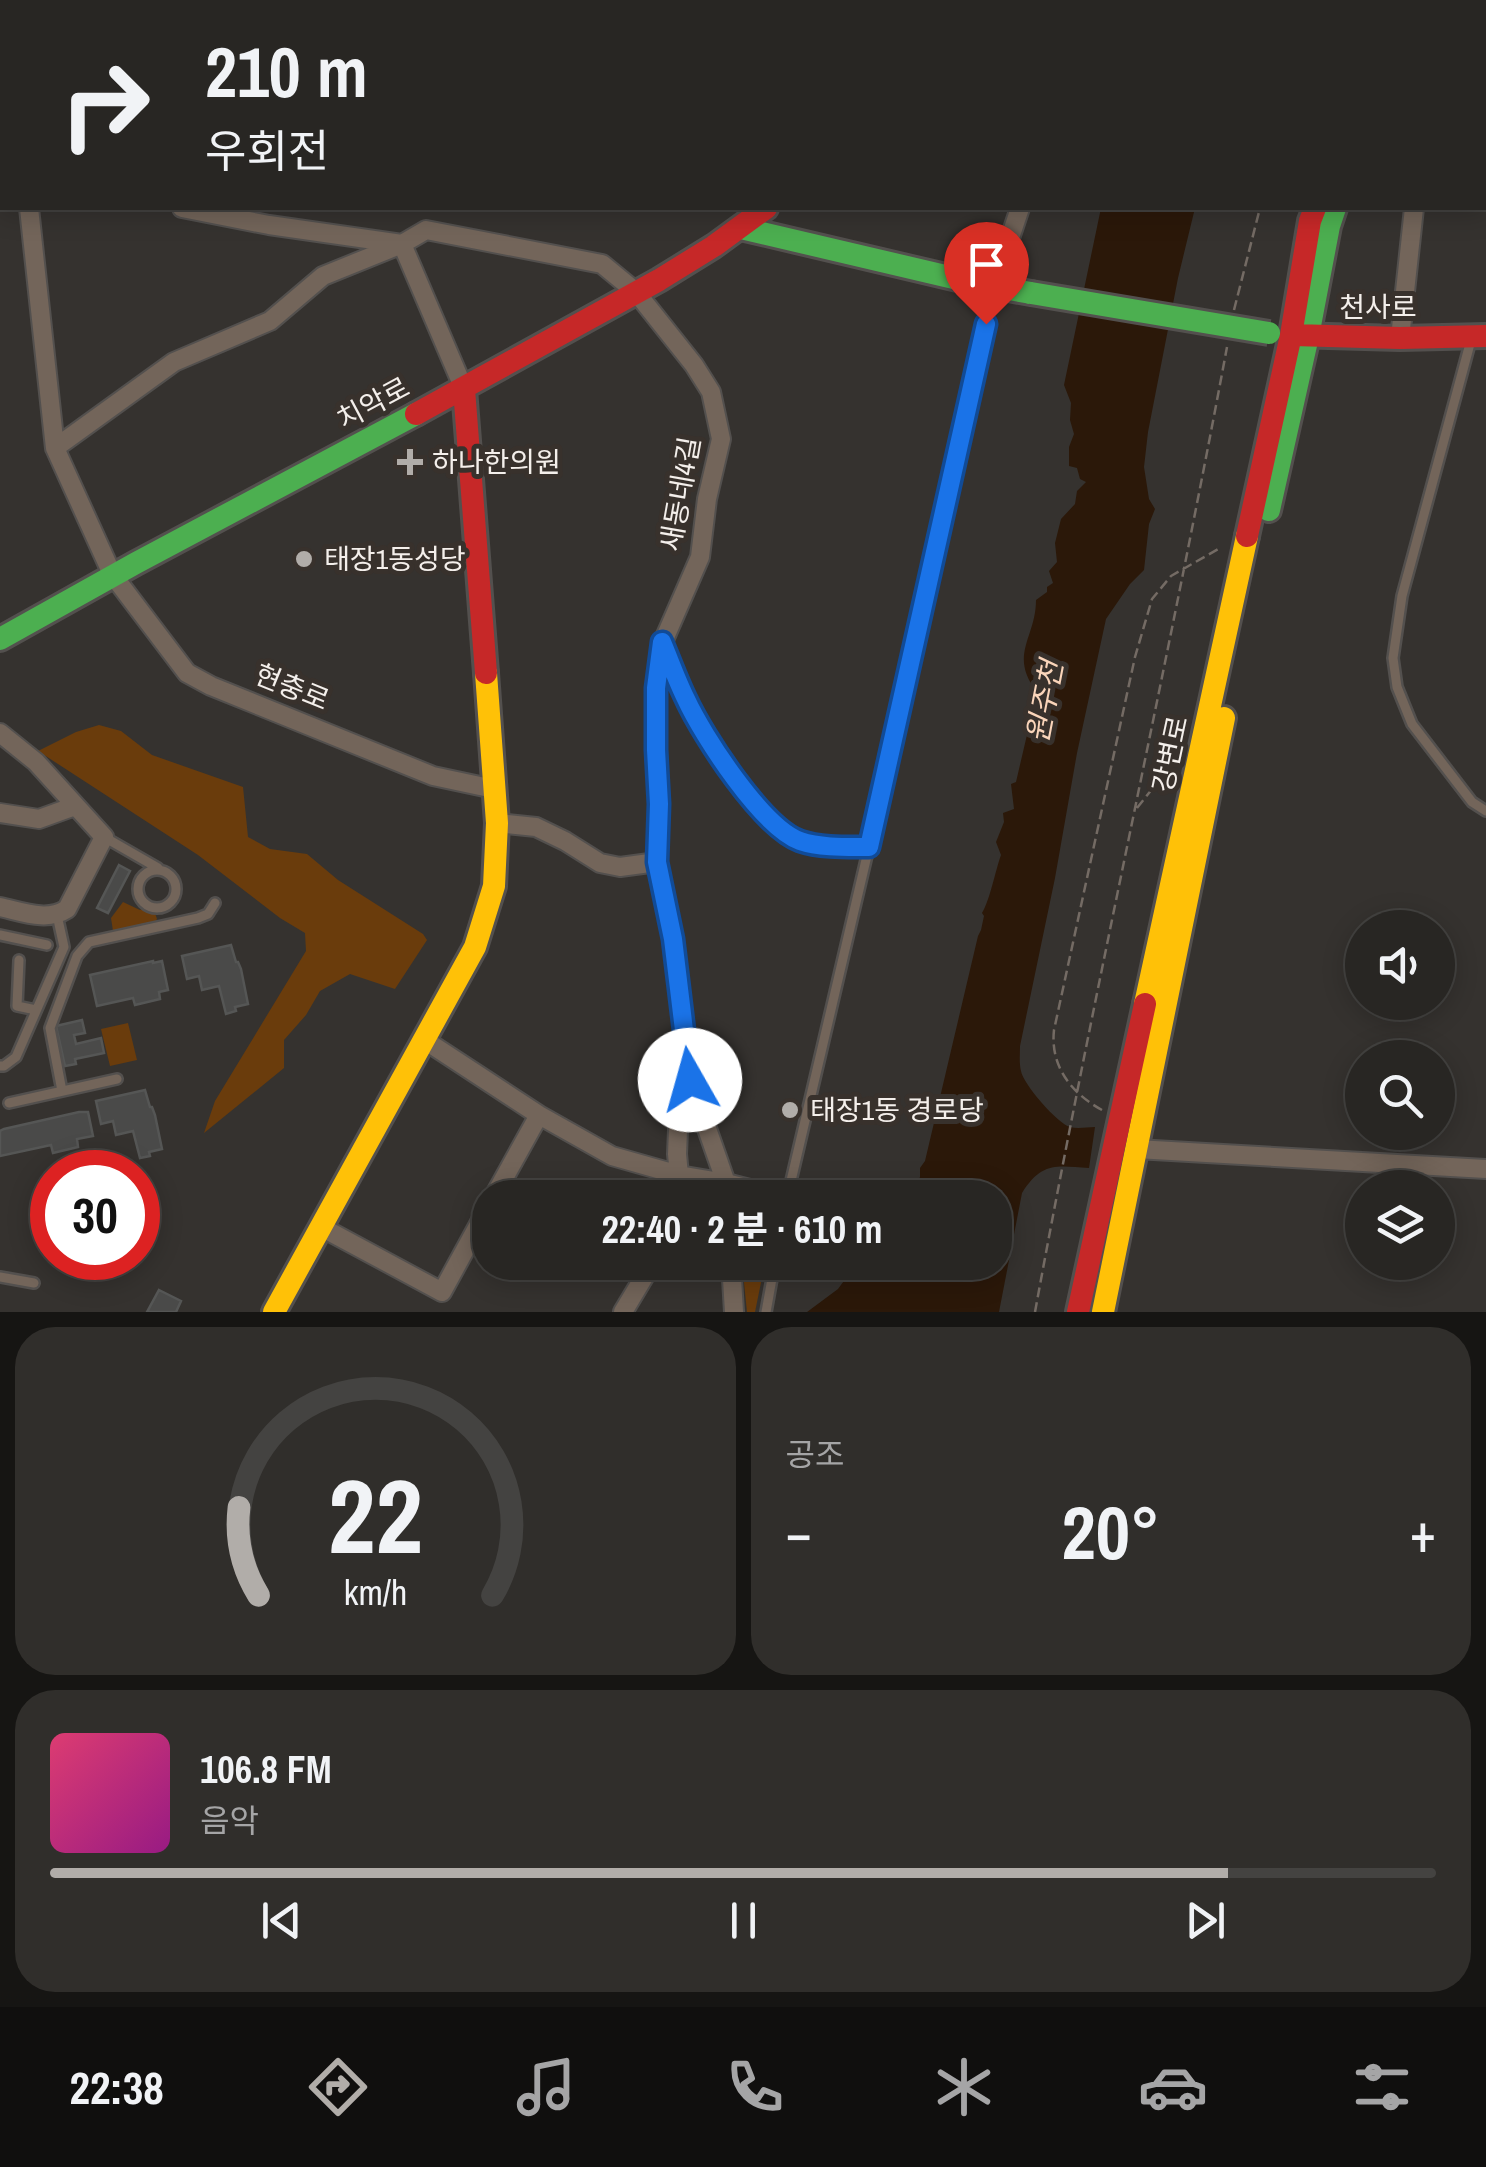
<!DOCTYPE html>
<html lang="ko">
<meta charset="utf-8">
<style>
:root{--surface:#282623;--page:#302e2b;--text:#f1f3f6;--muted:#a5a5a6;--line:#444341;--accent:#b1ada9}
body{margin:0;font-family:"Archivo Narrow","Noto Sans KR",sans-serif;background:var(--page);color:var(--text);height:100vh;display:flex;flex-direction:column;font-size:38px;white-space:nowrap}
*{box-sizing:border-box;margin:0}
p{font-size:32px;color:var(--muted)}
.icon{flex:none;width:55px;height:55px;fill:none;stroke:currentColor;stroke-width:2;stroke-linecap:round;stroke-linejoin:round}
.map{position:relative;height:1312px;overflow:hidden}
.drawer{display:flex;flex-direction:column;gap:15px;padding:15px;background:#161513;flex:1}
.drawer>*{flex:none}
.guide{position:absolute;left:0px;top:0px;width:1488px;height:210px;box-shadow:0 5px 25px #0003,0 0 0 2px var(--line);background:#282623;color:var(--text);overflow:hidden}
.controls{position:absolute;left:1345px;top:910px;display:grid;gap:20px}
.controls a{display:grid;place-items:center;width:110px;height:110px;border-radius:50%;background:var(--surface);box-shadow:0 5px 25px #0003,0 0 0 2px var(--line);font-size:50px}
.speed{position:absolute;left:30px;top:1150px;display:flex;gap:20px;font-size:50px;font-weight:700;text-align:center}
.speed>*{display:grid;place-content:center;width:130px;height:130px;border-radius:50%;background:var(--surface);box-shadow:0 5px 25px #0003,0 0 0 2px var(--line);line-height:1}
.speed .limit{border:15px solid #d22;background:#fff;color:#111}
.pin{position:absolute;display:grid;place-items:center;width:85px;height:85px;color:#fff;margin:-102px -42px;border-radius:50% 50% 50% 0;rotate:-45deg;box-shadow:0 0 10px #0007}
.pin .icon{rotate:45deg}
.me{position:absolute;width:110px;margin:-55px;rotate:353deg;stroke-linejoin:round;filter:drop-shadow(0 0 8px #0008)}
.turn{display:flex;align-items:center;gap:35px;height:210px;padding:0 40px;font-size:45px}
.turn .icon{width:130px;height:130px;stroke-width:2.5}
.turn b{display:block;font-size:70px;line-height:85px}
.big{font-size:75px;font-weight:700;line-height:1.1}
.drawer .tile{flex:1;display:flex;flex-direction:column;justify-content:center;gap:15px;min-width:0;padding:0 35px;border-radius:40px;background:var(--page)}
.drawer .dial{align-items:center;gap:0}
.dial svg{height:260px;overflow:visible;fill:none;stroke:var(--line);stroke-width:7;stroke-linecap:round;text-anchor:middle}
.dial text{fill:var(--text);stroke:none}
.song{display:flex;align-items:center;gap:30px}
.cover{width:120px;height:120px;border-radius:15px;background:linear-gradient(135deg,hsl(340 70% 55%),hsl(310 70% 35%))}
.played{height:10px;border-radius:5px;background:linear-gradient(90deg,var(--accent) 85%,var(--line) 85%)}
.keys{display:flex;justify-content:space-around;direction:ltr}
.heat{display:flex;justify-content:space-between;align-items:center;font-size:55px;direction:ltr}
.drawer .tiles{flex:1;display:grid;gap:15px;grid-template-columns:1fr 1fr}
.tile:last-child{grid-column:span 2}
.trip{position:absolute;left:472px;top:1180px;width:540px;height:100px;border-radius:40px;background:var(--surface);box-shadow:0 5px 25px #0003,0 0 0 2px var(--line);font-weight:700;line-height:100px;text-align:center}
.menu{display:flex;height:160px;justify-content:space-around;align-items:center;background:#100f0e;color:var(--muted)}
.menu .icon{width:70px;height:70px}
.menu .active{color:var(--accent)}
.menu b{font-size:45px;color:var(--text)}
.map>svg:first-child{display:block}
.green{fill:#6a3c0c}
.water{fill:#2b1809}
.building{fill:#4a4a49;stroke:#555655;stroke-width:2.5}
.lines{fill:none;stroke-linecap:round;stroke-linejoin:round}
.lane-casing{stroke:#53504e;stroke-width:14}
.street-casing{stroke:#53504e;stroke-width:22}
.fast-casing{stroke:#53504e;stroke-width:28}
.slow-casing{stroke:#53504e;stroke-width:28}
.jam-casing{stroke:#53504e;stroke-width:28}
.path{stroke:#746b64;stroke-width:2.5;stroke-dasharray:10 5;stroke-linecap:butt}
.lane{stroke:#73655a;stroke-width:9}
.street{stroke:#73655a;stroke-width:18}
.fast{stroke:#4caf50;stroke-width:22}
.slow{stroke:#ffc107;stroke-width:22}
.jam{stroke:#c62828;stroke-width:22}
.fast-bridge-casing{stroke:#53504e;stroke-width:28;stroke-linecap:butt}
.fast-bridge{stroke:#4caf50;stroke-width:22}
.route-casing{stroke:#114b97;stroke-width:25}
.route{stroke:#1a73e8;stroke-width:18}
.poi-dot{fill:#b1ada9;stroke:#38312c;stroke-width:4}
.labels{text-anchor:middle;stroke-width:10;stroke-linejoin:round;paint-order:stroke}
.street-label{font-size:28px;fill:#f4efeb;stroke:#38312c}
.poi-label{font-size:28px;fill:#f4efeb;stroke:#38312c;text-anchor:start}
.water-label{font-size:30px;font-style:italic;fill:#fad5ba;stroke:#38312c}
</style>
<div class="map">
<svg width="1486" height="1312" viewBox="0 0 1486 1312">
<rect width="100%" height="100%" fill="#35322f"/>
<path class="green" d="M0,0H176L175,2H2V123L0,121Z
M253,0H719V2H252Z
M99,725L121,731L152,755L243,787L248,837L270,849L307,854L338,880L423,934L427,940L395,989L350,974L320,991L306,1015L284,1040V1068L204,1133L215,1101L306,951L305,933L280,918L198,855L38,751L76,732Z
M123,902L140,910L144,908L155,913L157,919L155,922L113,931L111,918Z
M128,1023L137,1060L110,1066L101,1029Z
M742,1263H765L755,1312H747Z"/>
<path class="water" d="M1101,208H1195L1178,278L1148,432L1144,467L1149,499L1155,509L1149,524L1144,570L1130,584L1106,619L1077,753L1055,878L1020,1046C1020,1054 1019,1063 1021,1071C1023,1084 1058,1124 1070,1127C1078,1129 1087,1127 1095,1127L1089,1168C1057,1166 1042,1161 1022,1193L999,1312H807L838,1289L857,1263L995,1262V1198L910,1197L920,1177V1168L925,1161L978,936L981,930L984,916L982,913C990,900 995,872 1001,855L996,842L1004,822L1003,813L1014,809L1011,784L1016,782L1037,692C1008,655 1036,638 1036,600L1047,592V587L1053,583L1049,571L1057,562L1055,543L1061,519L1075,504L1077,491L1086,482L1080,479L1077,468L1069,466V447L1074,434L1070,420L1071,403L1064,385Z"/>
<path class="building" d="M119,865L130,871L108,913L97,908Z
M231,945L236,962H238L241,969L248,1004L235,1007L236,1011L226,1014L219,986L202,990L199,976L187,979L182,956Z
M153,961V963L162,961L168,990L159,992L160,999L135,1005L133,998L97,1006L90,975Z
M82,1020L85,1033L74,1035L76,1044L101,1038L104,1053L75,1059L76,1064L65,1066L56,1026Z
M145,1090L150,1107H152L155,1115L162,1149L149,1152L150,1156L140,1158L133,1131L116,1135L113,1121L101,1124L96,1101Z
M79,1112H88L93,1136L77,1139L78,1147L53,1153L51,1145L0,1156V1131L4,1129Z
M159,1290L181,1301L176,1312H147Z"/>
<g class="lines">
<defs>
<path id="lane" d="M1471,340L1402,596L1393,658L1397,687L1412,724L1472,802L1486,811
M104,837L158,868
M138 889a19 19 0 1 1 38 0a19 19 0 1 1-38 0Z
M0,935L47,945
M19,960L17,1006L36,1010
M0,1066H4L16,1057L64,947L57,915
M62,1091L50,1028L77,956L89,942L198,918L208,914L215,903
M9,1103L117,1079
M787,1198L869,847L993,289
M0,1277L34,1283
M766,1312L775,1262"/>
<path id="street" d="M1057,0V2
M0,170L2,171
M29,208L55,448L112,574L187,673L211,686L433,776L494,789
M182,208L269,225L402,244L464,389
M994,286L1020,208
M1400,338L1414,208
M55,448L174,362L270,321L323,276L402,244L426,230L602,264L636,292L694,365L711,392L721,439L707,499L700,557L663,642L656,688L655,749L659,805L657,862L673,939L690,1080L679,1106L677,1154L679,1175L674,1198
M663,643C671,662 677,682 686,701C705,738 760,824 799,840C815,847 851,847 869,847
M0,733L36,762L104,837L67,909C47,922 23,912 0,907
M0,813L39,819L75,806
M497,823L536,827L565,841L600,863L620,867L657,862
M423,1039L539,1115L612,1156L679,1175L726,1183L785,1198
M690,1080L726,1183L727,1198
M1136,1149L1486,1169
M493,1198L539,1115
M321,1227L442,1292L490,1204
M731,1262L734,1312
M623,1312L653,1262"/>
<path id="fast" d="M1385,2L1386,0
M741,228L975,283L1031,293
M1269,510L1308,336L1329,226L1335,208
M0,639L136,563L416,414"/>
<path id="slow" d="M1014,2L1016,0
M1145,1004L1247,536
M274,1312L475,947L494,886L497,823L486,673
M1103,1312L1224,718"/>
<path id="jam" d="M1404,2L1405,0
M1293,335L1400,338L1486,336
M464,389L486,673
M416,414L659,280L714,246L766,208
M1247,536L1291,335L1310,221L1315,208
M1078,1312L1145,1004"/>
</defs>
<use href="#lane" class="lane-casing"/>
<use href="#street" class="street-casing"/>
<use href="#fast" class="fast-casing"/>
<use href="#slow" class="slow-casing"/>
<use href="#jam" class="jam-casing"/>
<path class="path" d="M1319,2L1320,0
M1234,310L1260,208
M1137,808L1179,755
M1102,1110C1071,1093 1050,1066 1054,1030L1135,657L1152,599L1171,576L1220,548
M1035,1312C1094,989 1167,670 1227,347"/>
<use href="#lane" class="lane"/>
<use href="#street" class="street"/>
<use href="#fast" class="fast"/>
<use href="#slow" class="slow"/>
<use href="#jam" class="jam"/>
<defs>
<path id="fast-bridge" d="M1031,293L1269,333"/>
</defs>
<use href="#fast-bridge" class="fast-bridge-casing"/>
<use href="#fast-bridge" class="fast-bridge"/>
</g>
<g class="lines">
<defs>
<path id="route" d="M690,1080L673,939L657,862L659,804L656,750V688L662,642C670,661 677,681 686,699C703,736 762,827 800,841C820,848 848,847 869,847L986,324"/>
</defs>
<use href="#route" class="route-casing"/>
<use href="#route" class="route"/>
</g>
<g class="poi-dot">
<path d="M405 447h10v10h10v10h-10v10h-10v-10h-10v-10h10z"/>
<circle cx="304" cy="559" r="10"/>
<circle cx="790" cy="1110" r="10"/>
</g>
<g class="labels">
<g class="street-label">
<text x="1378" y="317">천사로</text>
<text transform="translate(373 403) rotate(-28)" y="10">치악로</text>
<text transform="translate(680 494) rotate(-80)" y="10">새동네4길</text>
<text transform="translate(292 687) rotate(22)" y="10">현충로</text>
<text transform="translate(1170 754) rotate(-78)" y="10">강변로</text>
</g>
<g class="poi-label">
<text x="432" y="472">하나한의원</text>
<text x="324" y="569">태장1동성당</text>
<text x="810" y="1120">태장1동 경로당</text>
</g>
<g class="water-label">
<text transform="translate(1045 702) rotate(-79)" y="10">원주천</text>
</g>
</g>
</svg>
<div class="controls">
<a><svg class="icon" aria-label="sound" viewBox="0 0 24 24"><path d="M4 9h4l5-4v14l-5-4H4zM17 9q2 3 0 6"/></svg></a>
<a><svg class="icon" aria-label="search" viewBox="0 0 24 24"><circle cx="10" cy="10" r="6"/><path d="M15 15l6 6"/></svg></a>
<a><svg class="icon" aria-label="layers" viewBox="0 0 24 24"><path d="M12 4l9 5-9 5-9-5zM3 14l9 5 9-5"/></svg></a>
</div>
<div class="speed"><div class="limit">30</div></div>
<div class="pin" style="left:986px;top:324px;background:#d93025"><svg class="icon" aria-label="arrive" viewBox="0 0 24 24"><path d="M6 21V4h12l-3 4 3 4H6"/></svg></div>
<svg class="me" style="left:690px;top:1080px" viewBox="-20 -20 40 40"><circle r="19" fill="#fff"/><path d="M0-13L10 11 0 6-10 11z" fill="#1a73e8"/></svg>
<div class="trip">22:40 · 2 분 · 610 m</div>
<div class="guide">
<div class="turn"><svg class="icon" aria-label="right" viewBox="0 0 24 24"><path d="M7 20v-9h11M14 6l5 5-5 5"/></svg><div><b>210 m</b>우회전</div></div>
</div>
</div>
<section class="drawer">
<div class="tiles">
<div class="tile dial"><svg viewBox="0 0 100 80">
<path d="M14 69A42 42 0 1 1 86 69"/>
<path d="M14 69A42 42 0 0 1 8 42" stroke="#b1ada9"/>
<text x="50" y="56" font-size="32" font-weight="700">22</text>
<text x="50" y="72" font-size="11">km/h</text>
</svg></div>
<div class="tile"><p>공조</p>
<div class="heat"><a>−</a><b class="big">20°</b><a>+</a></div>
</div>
<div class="tile">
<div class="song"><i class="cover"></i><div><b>106.8 FM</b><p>음악</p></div></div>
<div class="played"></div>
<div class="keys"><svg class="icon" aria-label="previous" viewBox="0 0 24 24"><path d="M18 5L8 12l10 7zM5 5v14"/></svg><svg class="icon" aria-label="pause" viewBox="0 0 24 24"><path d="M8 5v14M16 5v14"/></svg><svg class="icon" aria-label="next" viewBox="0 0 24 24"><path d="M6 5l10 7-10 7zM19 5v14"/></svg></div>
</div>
</div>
</section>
<nav class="menu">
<b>22:38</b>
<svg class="icon active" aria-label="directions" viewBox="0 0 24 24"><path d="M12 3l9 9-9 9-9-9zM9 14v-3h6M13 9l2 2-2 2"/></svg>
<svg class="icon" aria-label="music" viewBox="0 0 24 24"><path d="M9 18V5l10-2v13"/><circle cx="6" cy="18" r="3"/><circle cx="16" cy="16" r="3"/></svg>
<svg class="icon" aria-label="phone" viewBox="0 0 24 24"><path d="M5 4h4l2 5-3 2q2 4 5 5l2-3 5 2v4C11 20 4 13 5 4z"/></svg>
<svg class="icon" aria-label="climate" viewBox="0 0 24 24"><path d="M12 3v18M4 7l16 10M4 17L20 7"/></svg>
<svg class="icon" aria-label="car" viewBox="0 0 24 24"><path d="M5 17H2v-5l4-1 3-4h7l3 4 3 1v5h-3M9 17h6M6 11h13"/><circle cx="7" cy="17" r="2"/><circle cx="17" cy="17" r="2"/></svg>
<svg class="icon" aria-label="filters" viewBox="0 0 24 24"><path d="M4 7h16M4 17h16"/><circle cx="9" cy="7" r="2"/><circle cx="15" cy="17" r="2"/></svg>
</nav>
